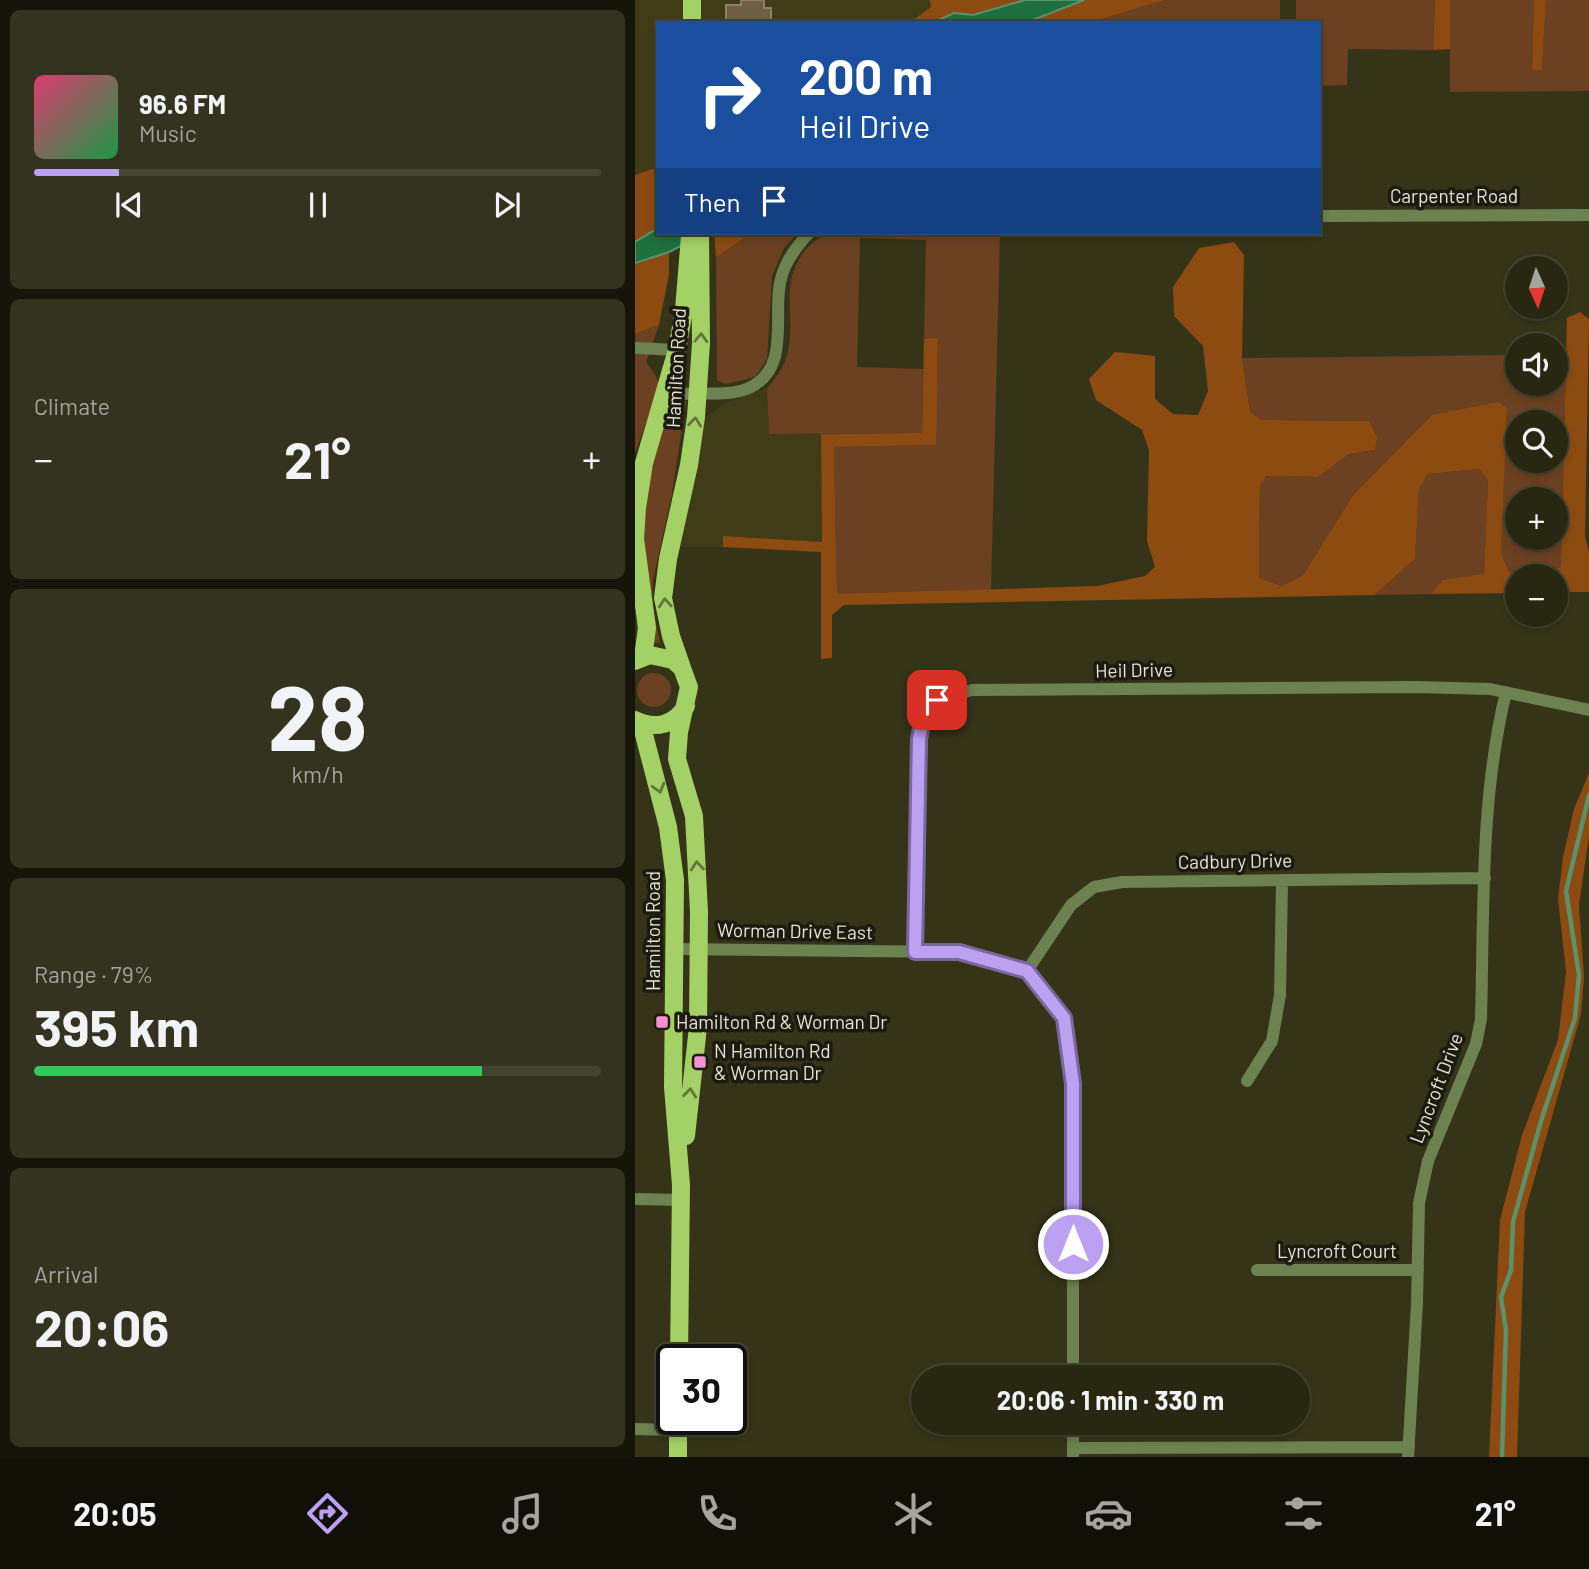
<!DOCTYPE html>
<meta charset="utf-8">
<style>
:root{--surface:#282712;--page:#343320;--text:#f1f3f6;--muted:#a5a59f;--line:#444432;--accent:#bca0f2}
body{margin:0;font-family:Barlow,sans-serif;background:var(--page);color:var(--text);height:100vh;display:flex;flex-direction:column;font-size:26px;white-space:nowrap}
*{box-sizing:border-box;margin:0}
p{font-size:23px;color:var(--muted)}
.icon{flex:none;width:38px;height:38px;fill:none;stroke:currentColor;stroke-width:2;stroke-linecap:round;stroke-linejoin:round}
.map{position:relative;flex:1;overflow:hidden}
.panel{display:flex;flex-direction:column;gap:10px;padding:10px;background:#16150a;width:635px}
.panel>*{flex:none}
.banner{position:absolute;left:21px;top:21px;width:665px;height:214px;border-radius:0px;box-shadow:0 4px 10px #0003,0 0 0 2px var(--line);background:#1a4fa0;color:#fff;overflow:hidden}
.needle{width:46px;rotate:177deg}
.tools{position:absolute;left:870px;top:256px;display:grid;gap:14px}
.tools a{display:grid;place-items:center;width:63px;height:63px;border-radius:50%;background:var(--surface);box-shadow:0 4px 10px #0003,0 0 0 2px var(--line);font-size:35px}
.speed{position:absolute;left:21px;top:1344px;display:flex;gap:14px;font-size:35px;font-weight:700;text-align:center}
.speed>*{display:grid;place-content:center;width:91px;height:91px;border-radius:50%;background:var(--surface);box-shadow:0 4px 10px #0003,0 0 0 2px var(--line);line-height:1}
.speed .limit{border:4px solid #111;border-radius:10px;background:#fff;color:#111}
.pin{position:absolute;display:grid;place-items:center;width:60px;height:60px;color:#fff;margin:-30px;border-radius:14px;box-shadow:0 4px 10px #0006}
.me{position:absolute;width:77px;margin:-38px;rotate:0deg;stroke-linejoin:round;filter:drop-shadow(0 0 5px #0008)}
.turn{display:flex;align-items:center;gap:24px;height:147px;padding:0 28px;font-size:32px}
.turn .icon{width:91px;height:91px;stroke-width:2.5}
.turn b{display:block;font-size:49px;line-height:60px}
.then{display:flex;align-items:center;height:66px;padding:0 28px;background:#0003;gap:14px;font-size:26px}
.big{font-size:52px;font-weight:700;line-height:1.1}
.panel .tile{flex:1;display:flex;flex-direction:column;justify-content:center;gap:10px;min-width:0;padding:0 24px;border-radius:10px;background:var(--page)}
.panel .dial{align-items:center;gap:0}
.dial b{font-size:91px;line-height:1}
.song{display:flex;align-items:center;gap:21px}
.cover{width:84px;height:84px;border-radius:10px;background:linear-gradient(135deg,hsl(340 70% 55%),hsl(140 70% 35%))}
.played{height:7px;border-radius:4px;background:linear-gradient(90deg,var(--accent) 15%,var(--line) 15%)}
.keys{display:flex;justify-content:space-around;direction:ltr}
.heat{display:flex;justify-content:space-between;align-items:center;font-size:38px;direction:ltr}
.charge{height:10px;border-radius:5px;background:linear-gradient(90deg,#34c759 79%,var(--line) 0)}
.trip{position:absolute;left:276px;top:1365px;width:399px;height:70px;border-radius:35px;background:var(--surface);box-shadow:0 4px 10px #0003,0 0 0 2px var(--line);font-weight:700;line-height:70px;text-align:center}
.tab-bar{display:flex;height:112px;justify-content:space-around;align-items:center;background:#101007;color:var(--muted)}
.tab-bar .icon{width:49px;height:49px}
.tab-bar .on{color:var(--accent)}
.tab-bar b{font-size:32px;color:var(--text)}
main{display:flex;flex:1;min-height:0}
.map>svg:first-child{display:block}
.built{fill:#403c18}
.green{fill:#6c4121;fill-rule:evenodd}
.forest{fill:#8d4b12}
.water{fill:#1e703e;stroke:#5a936b;stroke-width:2}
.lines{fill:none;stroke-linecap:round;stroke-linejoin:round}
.stream{stroke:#5a936b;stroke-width:4.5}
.building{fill:#6f5f45;stroke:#918065;stroke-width:2}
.street{stroke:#6c8250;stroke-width:12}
.primary{stroke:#a4d165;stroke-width:18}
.oneway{stroke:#60763a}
.route-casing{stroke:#7a689d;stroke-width:18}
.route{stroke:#bca0f2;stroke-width:12}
.poi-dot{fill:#f590d1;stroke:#1c1b0f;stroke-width:2.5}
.labels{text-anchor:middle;stroke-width:7;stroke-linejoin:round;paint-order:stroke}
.street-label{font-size:19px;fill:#e5e4d3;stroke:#1c1b0f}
.poi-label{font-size:19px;fill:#e5e4d3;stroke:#1c1b0f;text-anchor:start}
</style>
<main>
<section class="panel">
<div class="tile">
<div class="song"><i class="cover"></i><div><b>96.6 FM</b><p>Music</p></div></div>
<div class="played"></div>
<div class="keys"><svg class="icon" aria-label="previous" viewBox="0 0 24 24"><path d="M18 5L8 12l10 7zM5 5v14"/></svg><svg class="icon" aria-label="pause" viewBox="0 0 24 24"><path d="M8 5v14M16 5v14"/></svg><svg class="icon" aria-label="next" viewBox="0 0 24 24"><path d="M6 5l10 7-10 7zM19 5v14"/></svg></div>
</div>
<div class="tile"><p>Climate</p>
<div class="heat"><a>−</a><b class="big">21°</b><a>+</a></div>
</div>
<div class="tile dial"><b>28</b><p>km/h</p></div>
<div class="tile"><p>Range · 79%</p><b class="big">395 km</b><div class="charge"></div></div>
<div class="tile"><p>Arrival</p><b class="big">20:06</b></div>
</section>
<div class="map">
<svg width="954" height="1457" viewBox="0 0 954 1457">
<rect width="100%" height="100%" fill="#363418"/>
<path class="built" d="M0,0H295L296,7L274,23H23V167L0,175Z
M132,388L134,434H186L187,542L89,536L88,547H42L67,419L89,404Z"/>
<path class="green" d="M530,0H645V23H454Z
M661,0H800L798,50L713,49L712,85L684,86V23H661Z
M815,0H899L897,69H907L911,0H954V91L815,92Z
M117,233H163L149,248L137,276L132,359L120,377L91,384L82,380L81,257Z
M195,233H365L356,590L202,595L199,447L300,445L303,339H289L291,240L225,238L222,367L288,369L287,433L134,434L132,388C142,377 150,366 153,351C161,313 143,280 173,247C181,240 185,236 195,233Z
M24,325L11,362L21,376L24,387L0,453V334Z
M882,355V383H920L921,355H931L926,567L906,573H875L865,554L872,409L797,415L718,495L668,575L647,586L624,578L625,484L632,476L683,477L714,454L740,450L734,421L626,420L615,411L607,358ZM882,422H920V460H882ZM882,499H920V537H882Z
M51,401L37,494L18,580L17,603L25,643L12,644L2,527L31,412L40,402Z
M844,469L853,480L849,575L807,580L796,594L739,595L780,559L784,489L793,474Z
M2 690a17 17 0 1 1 34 0a17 17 0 1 1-34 0Z"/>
<path class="forest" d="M295,0H390L338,15L319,13L297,23H274L296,7Z
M449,0H530L454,23H390Z
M800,0H815V49L798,50Z
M899,0H911L907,70H897Z
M23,167V228L0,242V175Z
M79,233H117L81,257Z
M599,242L609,255L607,358L615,411L626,420L734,421L742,437L740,450L714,454L683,477L632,476L625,485L624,578L647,586L668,575L718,495L797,415L863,402L872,408L866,554L875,573H906L926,567L932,318L945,312L954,319L950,537L954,552V592H921L920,576H882V593L796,594L807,580L849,574L853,480L844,469L793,474L784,489L780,559L739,595L209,605L197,615V658L186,659V552L88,547V536L187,542L186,434L287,433L289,339L303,338L301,445L199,447L202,594L462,586L510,576L520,567L512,541L514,450L507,430L461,400L454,379L480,352L520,356V399L538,414L563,415L573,391L568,346L539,316L538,287L564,248Z
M34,252V274L24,325L0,334V263Z
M954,773V836L944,905L949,977L946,1014L890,1212L882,1457H854L865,1220L887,1135L923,1040L931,972L923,898L928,857L939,809Z"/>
<path class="water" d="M390,0H449L390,23H297L319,13L338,15Z
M23,228V233H72L34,252L0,263V242Z"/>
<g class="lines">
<path class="stream" d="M867,1457L871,1330L866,1297L876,1270L878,1222L906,1121L940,1018L944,975L931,891L954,795"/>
</g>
<path class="building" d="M106,0H129V8H136V23H91V5H106Z"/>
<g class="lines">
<path class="street" d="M684,216L954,215
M0,348L42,350
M28,397C55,389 88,399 114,388C153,370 140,323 144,290C146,267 159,249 174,233
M39,949L324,952L392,971L429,1019L438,1084V1377
M280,952L283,739C291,701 302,700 337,690L781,687L855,689L954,710
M392,971L436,905L459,887L487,882L850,878
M612,1081L637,1041L645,995L647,880
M0,1199L46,1200
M622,1270H783
M0,1429L43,1430
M438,1448L774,1447
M438,1457V1423
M773,1457L782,1303L784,1203L793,1161L841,1044L846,1019C849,910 845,799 871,692"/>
<path class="primary" d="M57,23V0
M8,657L12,628L0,539L2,508L9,463L42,350L49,310L55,236
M0,661L15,655L38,660L47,668L54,687L44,732L42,759L59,816L64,912L63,1027L51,1136
M47,668L36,636L28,598L33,559L54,465L61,417L66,343L65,233
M0,720C20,730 40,725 51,706
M6,723L33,827L40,880L38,1087L46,1185L44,1360
M43,1457V1419"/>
</g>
<defs><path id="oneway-chevron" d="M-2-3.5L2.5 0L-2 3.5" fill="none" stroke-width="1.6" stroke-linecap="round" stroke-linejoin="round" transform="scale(1.75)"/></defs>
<g class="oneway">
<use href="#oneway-chevron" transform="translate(66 338) rotate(-88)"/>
<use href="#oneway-chevron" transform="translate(60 422) rotate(-84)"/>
<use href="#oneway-chevron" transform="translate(30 603) rotate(-94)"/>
<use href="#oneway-chevron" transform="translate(24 788) rotate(74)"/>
<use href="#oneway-chevron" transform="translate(62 866) rotate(-95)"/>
<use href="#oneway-chevron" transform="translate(55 1093) rotate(-84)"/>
</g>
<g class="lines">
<defs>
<path id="route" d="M302,700L288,718L284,739L280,952H324L392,971L429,1018L438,1084V1244"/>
</defs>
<use href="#route" class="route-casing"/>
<use href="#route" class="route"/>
</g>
<g class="poi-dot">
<rect x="20" y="1015" width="14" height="14" rx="3.5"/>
<rect x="58" y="1055" width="14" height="14" rx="3.5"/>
</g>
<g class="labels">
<g class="street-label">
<text x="819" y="203">Carpenter Road</text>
<text transform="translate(41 368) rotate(-87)" y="7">Hamilton Road</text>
<text transform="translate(499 670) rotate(-1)" y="7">Heil Drive</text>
<text transform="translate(600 861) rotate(-1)" y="7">Cadbury Drive</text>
<text transform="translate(18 931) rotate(-90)" y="7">Hamilton Road</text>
<text transform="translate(160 931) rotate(1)" y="7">Worman Drive East</text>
<text transform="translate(801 1088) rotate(-69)" y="7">Lyncroft Drive</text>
<text x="702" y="1258">Lyncroft Court</text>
</g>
<g class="poi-label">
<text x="41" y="1029">Hamilton Rd &amp; Worman Dr</text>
<text x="79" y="1058">N Hamilton Rd<tspan x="79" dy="22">&amp; Worman Dr</tspan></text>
</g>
</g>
</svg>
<div class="tools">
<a><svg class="needle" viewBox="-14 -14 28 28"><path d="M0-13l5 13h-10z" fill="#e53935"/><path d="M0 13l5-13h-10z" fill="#a5a59f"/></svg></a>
<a><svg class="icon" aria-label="sound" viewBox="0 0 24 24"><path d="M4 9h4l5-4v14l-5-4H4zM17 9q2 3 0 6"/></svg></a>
<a><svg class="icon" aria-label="search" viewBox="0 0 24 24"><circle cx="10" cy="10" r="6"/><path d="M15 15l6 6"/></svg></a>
<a>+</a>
<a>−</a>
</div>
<div class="speed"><div class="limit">30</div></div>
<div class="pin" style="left:302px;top:700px;background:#d93025"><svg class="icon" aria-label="arrive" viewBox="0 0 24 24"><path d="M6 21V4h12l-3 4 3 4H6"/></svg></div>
<svg class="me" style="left:438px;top:1244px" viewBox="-20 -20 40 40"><circle r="17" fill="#bca0f2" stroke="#fff" stroke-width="3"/><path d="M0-11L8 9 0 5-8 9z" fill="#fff"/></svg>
<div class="trip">20:06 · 1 min · 330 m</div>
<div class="banner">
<div class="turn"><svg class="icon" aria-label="right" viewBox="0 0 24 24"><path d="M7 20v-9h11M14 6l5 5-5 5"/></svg><div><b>200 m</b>Heil Drive</div></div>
<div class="then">Then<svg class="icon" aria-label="arrive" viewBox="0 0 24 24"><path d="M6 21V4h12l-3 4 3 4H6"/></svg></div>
</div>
</div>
</main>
<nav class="tab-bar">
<b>20:05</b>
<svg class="icon on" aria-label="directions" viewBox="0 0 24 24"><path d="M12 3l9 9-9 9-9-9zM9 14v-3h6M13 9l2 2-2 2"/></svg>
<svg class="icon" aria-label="music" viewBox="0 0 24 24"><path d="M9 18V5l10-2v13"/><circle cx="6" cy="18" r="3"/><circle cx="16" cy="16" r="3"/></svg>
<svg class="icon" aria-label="phone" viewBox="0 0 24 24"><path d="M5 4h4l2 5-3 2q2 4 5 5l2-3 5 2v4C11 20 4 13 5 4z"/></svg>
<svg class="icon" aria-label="climate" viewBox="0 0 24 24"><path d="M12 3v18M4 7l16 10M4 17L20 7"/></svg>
<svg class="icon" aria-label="car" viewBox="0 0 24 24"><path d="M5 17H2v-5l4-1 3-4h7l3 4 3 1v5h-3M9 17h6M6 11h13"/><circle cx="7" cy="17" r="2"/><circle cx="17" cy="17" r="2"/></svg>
<svg class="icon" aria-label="filters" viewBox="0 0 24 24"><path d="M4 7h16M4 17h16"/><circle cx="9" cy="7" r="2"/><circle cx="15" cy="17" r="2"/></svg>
<b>21°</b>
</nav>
